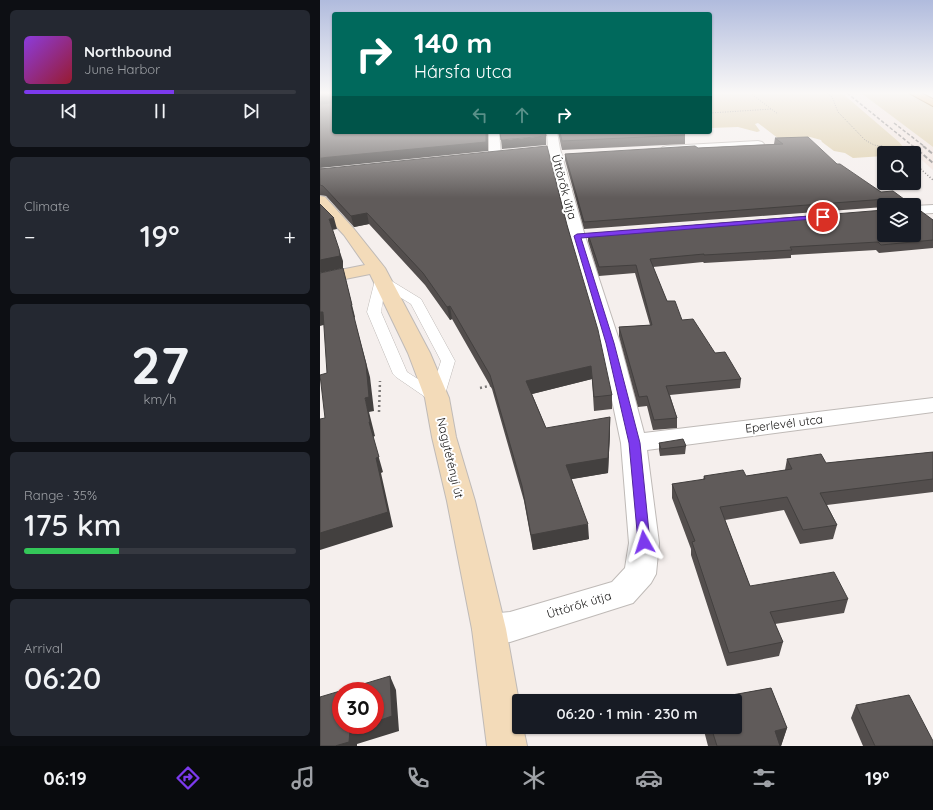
<!DOCTYPE html>
<meta charset="utf-8">
<style>
:root{--surface:#171b24;--page:#242831;--text:#f1f3f6;--muted:#9ea1a6;--line:#363941;--accent:#7c3aed}
body{margin:0;font-family:Quicksand,sans-serif;background:var(--page);color:var(--text);height:100vh;display:flex;flex-direction:column;font-size:15px;white-space:nowrap}
*{box-sizing:border-box;margin:0}
p{font-size:13px;color:var(--muted)}
.icon{flex:none;width:22px;height:22px;fill:none;stroke:currentColor;stroke-width:2;stroke-linecap:round;stroke-linejoin:round}
.map{position:relative;flex:1;overflow:hidden}
.sheet{display:flex;flex-direction:column;gap:10px;padding:10px;background:#0d0f14;width:320px}
.sheet>*{flex:none}
.guide{position:absolute;left:12px;top:12px;width:380px;height:122px;border-radius:4px;box-shadow:0 1px 3px #0004;background:#00695c;color:#fff;overflow:hidden}
.fabs{position:absolute;left:557px;top:146px;display:grid;gap:8px}
.fabs a{display:grid;place-items:center;width:44px;height:44px;border-radius:4px;background:var(--surface);box-shadow:0 1px 3px #0004;font-size:20px}
.speed{position:absolute;left:12px;top:682px;display:flex;gap:8px;font-size:20px;font-weight:700;text-align:center}
.speed>*{display:grid;place-content:center;width:52px;height:52px;border-radius:50%;background:var(--surface);box-shadow:0 1px 3px #0004;line-height:1}
.speed .limit{border:6px solid #d22;background:#fff;color:#111}
.pin{position:absolute;display:grid;place-items:center;width:34px;height:34px;color:#fff;margin:-17px;border:2px solid #fff;border-radius:50%;box-shadow:0 1px 4px #0007}
.me{position:absolute;width:44px;margin:-22px;rotate:354deg;stroke-linejoin:round;filter:drop-shadow(0 0 3px #0008)}
.turn{display:flex;align-items:center;gap:14px;height:84px;padding:0 16px;font-size:18px}
.turn .icon{width:52px;height:52px;stroke-width:2.5}
.turn b{display:block;font-size:28px;line-height:34px}
.lanes{display:flex;align-items:center;height:38px;padding:0 16px;background:#0003;justify-content:center;gap:20px;direction:ltr}
.lanes .off{opacity:.35}
.big{font-size:30px;font-weight:600;line-height:1.1}
.sheet .tile{flex:1;display:flex;flex-direction:column;justify-content:center;gap:6px;min-width:0;padding:0 14px;border-radius:6px;background:var(--page)}
.sheet .dial{align-items:center;gap:0}
.dial b{font-size:52px;line-height:1}
.song{display:flex;align-items:center;gap:12px}
.cover{width:48px;height:48px;border-radius:6px;background:linear-gradient(135deg,hsl(270 70% 55%),hsl(350 70% 35%))}
.played{height:4px;border-radius:2px;background:linear-gradient(90deg,var(--accent) 55%,var(--line) 55%)}
.keys{display:flex;justify-content:space-around;direction:ltr}
.heat{display:flex;justify-content:space-between;align-items:center;font-size:22px;direction:ltr}
.charge{height:6px;border-radius:3px;background:linear-gradient(90deg,#34c759 35%,var(--line) 0)}
.trip{position:absolute;left:192px;top:694px;width:230px;height:40px;border-radius:4px;background:var(--surface);box-shadow:0 1px 3px #0004;font-weight:600;line-height:40px;text-align:center}
.dock{display:flex;height:64px;justify-content:space-around;align-items:center;background:#090b0e;color:var(--muted)}
.dock .icon{width:28px;height:28px}
.dock .selected{color:var(--accent)}
.dock b{font-size:18px;color:var(--text)}
main{display:flex;flex:1;min-height:0}
.map>svg:first-child{display:block}
.built{fill:#f1e3dd}
.green{fill:#dccca7}
.lines{fill:none;stroke-linecap:round;stroke-linejoin:round}
.lane-casing{stroke:#bfbab7;stroke-width:1}
.street-casing{stroke:#bfbab7;stroke-width:2}
.secondary-casing{stroke:#bfbab7;stroke-width:2}
.primary-casing{stroke:#915e13;stroke-width:2}
.path-far2{stroke:#7c7978;stroke-width:1;stroke-dasharray:1 1.5;stroke-linecap:butt}
.path-far1{stroke:#7c7978;stroke-width:1.5;stroke-dasharray:1 2;stroke-linecap:butt}
.path{stroke:#7c7978;stroke-width:2.5;stroke-dasharray:2 3;stroke-linecap:butt}
.lane{fill:#fff;fill-rule:evenodd}
.street{fill:#fff;fill-rule:evenodd}
.secondary{fill:#f3dbb9;fill-rule:evenodd}
.primary{fill:#e6b873;fill-rule:evenodd}
.rail-far1{stroke:#827e7d;stroke-width:1.5;stroke-dasharray:3.5 2;stroke-linecap:butt}
.rail{stroke:#827e7d;stroke-width:2;stroke-dasharray:4.5 2.5;stroke-linecap:butt}
.wall{fill:#534e4d}
.shaded-wall{fill:#43403f}
.building{fill:#605b5a;stroke:#43403f}
.route{fill:#7c3aed;stroke:#51269a}
.labels{text-anchor:middle;stroke-width:4;stroke-linejoin:round;paint-order:stroke}
.street-label{font-size:12px;fill:#121110;stroke:#fff}
</style>
<main>
<section class="sheet">
<div class="tile">
<div class="song"><i class="cover"></i><div><b>Northbound</b><p>June Harbor</p></div></div>
<div class="played"></div>
<div class="keys"><svg class="icon" aria-label="previous" viewBox="0 0 24 24"><path d="M18 5L8 12l10 7zM5 5v14"/></svg><svg class="icon" aria-label="pause" viewBox="0 0 24 24"><path d="M8 5v14M16 5v14"/></svg><svg class="icon" aria-label="next" viewBox="0 0 24 24"><path d="M6 5l10 7-10 7zM19 5v14"/></svg></div>
</div>
<div class="tile"><p>Climate</p>
<div class="heat"><a>−</a><b class="big">19°</b><a>+</a></div>
</div>
<div class="tile dial"><b>27</b><p>km/h</p></div>
<div class="tile"><p>Range · 35%</p><b class="big">175 km</b><div class="charge"></div></div>
<div class="tile"><p>Arrival</p><b class="big">06:20</b></div>
</section>
<div class="map">
<svg width="613" height="746" viewBox="0 0 613 746">
<rect width="100%" height="100%" fill="#f5efed"/>
<path class="built" d="M522,93H541L613,147V170L594,153L585,149L579,142Z"/>
<path class="green" d="M390,93H522L579,142L585,149L592,153H564V156L533,158L525,153L514,151L502,142L501,140L490,137L459,139L438,123L435,124L440,131L437,132L418,127L390,128Z
M541,93H586L613,107V147Z"/>
<g class="lines">
<defs>
<path id="lane" d="M61,276L65,277L101,299L135,361L123,401L117,403L111,401L76,377L73,374L47,312L55,280L57,277ZM65,288L91,304L121,361L112,388L87,372L61,312Z"/>
<path id="street" d="M169,132H179L181,155L179,158H171L169,155Z
M227,132H237L240,149L265,236L300,343L324,433L613,398V412L327,450L339,543L336,574L331,583L313,603L190,642L169,644L157,640L152,629L157,618L169,614L190,612L292,582L305,568L309,543L301,443L280,343L249,236L228,149Z
M438,141L442,142L444,144L442,146L347,152L343,151L341,149L343,147L347,146Z
M613,205V213L594,214V206Z"/>
<path id="secondary" d="M0,196L5,197L34,229L65,268L110,353L129,398L136,437L155,501L186,629L199,702V727H203L207,746H167L152,629L127,501L112,437L105,398L88,353L50,274L0,284V274L45,265L24,235L0,209Z"/>
<path id="primary" d="M589,93H601L613,99V106Z"/>
</defs>
<use href="#lane" class="lane-casing"/>
<use href="#street" class="street-casing"/>
<use href="#secondary" class="secondary-casing"/>
<use href="#primary" class="primary-casing"/>
<path class="path-far2" d="M430,93L458,114
M507,93L512,97L518,112L545,140L554,145L566,147
M390,113L452,109"/>
<path class="path-far1" d="M561,146L578,150L582,153
M594,163L613,180"/>
<path class="path" d="M160,388L173,385
M59,412L60,381"/>
<use href="#lane" class="lane"/>
<use href="#street" class="street"/>
<use href="#secondary" class="secondary"/>
<use href="#primary" class="primary"/>
<path class="rail-far1" d="M527,93L594,147
M574,123L605,147"/>
<path class="rail" d="M593,146L613,163
M603,146L613,154"/>
</g>
<path class="wall" d="M238,132H362L365,135V144L242,150Z
M455,138L517,164L561,192L592,205H564V207L264,229L245,160V154L378,148L454,144Z
M0,168L247,225L292,395V409L274,411L272,379L212,394L226,428L290,432L288,473L251,479L269,539L213,550L204,501L172,389L132,319L130,320L105,285L49,224L34,227L6,196L0,195Z
M613,220V248L559,253L556,250L471,255V258L384,263L383,262L333,267L347,301L362,320L421,379L420,388L350,395L357,418V428L333,430L327,406L318,407L299,336V327L330,325L315,273L279,276L268,241V234Z
M339,443L366,446L365,454L340,456L339,450Z
M613,452V492L507,505L517,525L513,539L480,544L464,510L405,520L430,586L528,599L524,613L455,624L463,642L459,656L407,666L371,555V549L352,498V484L383,480L384,476H426L465,470L467,459L506,463Z
M451,688L467,728L461,746H388L383,727H415V701H384V700Z
M536,705L613,746H543L531,718Z"/>
<path class="shaded-wall" d="M13,95L14,103L0,104V96Z
M166,132H168V151L0,168V158Z
M226,136V145L182,149L181,140Z
M47,213L49,224L34,227L31,216Z
M14,218L17,229L12,230L9,219Z
M19,249L23,261V268L0,273V260Z
M23,268L35,317L34,318L50,377L54,411L49,412L55,436L53,437L63,472L61,473L73,527L0,550V533L49,422Z
M130,306L132,319L130,320L127,307Z
M0,312H3L7,324L0,326Z
M271,366L272,379L208,395L206,381Z
M290,417V432L288,473L247,480L246,465Z
M268,524L269,539L213,550L211,535Z
M70,676L76,690L79,731L37,744V746H15L30,730L45,725H55V722Z
M467,728L461,746H451L455,731Z"/>
<path class="building" d="M0,93H14V132H166V142L0,158V104L13,103V95L0,96Z
M180,132H225L226,136L181,140Z
M240,132H362L365,135L242,141Z
M488,137L517,164H520L561,192L573,191L592,205H567V201L566,199L264,222L245,154L375,146L378,148L463,144L455,138Z
M227,146L247,225L278,330L292,395L274,397L271,366L206,381L226,428L290,417L288,458L246,465L268,524L211,535L202,486L170,375L130,306L127,307L103,273L47,213L31,216L3,186L0,185V169Z
M0,204L14,218L9,219L19,249L20,256L0,260Z
M594,206L613,220V240L561,245L558,242L470,247L472,250L384,255V254L330,259L347,301H355L362,320L373,319L395,353L405,352L421,379L346,386L357,418L334,420L327,396L319,397L299,327L332,325L316,265L279,267L268,234L564,210V235H594Z
M23,268L32,305H31L46,364L49,397L45,398L50,422H49L59,457L56,458L68,512L0,533V419L5,418L0,375L7,373L3,312H0V273Z
M363,439L366,446L341,449L339,443Z
M613,452V479L500,493L517,525L483,530L467,497L400,507L430,586L514,572L528,599L450,612L463,642L409,653L372,542L375,541L352,484L385,479L384,476L423,470L426,476L472,469L467,459L501,454L506,463Z
M70,676L72,716L55,722V691H21V725H45L30,730L29,742L15,746H0V697Z
M451,688L467,728L455,731L460,746H397L391,727H415V701H384V700Z
M589,695L613,741V746H555L536,705Z"/>
<linearGradient id="sky" x2="0" y2="1"><stop stop-color="#b0bbdd"/><stop offset="0.47" stop-color="#faf8f7"/><stop offset="1" stop-color="#faf8f7" stop-opacity="0"/></linearGradient>
<rect width="613" height="198" fill="url(#sky)"/>
<path class="route" d="M503,215L506,217L505,218L261,238L294,343L320,443L330,542L328,546L324,547L320,546L318,542L309,443L286,343L254,236L257,234Z"/>
<g class="labels">
<g class="street-label">
<text transform="translate(244 187) rotate(75)" y="4">Úttörők útja</text>
<text transform="translate(464 424) rotate(-7)" y="4">Eperlevél utca</text>
<text transform="translate(130 458) rotate(77)" y="4">Nagytétényi út</text>
<text transform="translate(259 605) rotate(-17)" y="4">Úttörők útja</text>
</g>
</g>
</svg>
<div class="fabs">
<a><svg class="icon" aria-label="search" viewBox="0 0 24 24"><circle cx="10" cy="10" r="6"/><path d="M15 15l6 6"/></svg></a>
<a><svg class="icon" aria-label="layers" viewBox="0 0 24 24"><path d="M12 4l9 5-9 5-9-5zM3 14l9 5 9-5"/></svg></a>
</div>
<div class="speed"><div class="limit">30</div></div>
<div class="pin" style="left:503px;top:217px;background:#d93025"><svg class="icon" aria-label="arrive" viewBox="0 0 24 24"><path d="M6 21V4h12l-3 4 3 4H6"/></svg></div>
<svg class="me" style="left:324px;top:542px" viewBox="-20 -20 40 40"><path d="M0-17L14 15 0 8-14 15z" fill="#7c3aed" stroke="#fff" stroke-width="4"/></svg>
<div class="trip">06:20 · 1 min · 230 m</div>
<div class="guide">
<div class="turn"><svg class="icon" aria-label="right" viewBox="0 0 24 24"><path d="M7 20v-9h11M14 6l5 5-5 5"/></svg><div><b>140 m</b>Hársfa utca</div></div>
<div class="lanes"><svg class="icon off" aria-label="left" viewBox="0 0 24 24"><path d="M17 20v-9H6M10 6l-5 5 5 5"/></svg><svg class="icon off" aria-label="ahead" viewBox="0 0 24 24"><path d="M12 20V5M6 11l6-6 6 6"/></svg><svg class="icon" aria-label="right" viewBox="0 0 24 24"><path d="M7 20v-9h11M14 6l5 5-5 5"/></svg></div>
</div>
</div>
</main>
<nav class="dock">
<b>06:19</b>
<svg class="icon selected" aria-label="directions" viewBox="0 0 24 24"><path d="M12 3l9 9-9 9-9-9zM9 14v-3h6M13 9l2 2-2 2"/></svg>
<svg class="icon" aria-label="music" viewBox="0 0 24 24"><path d="M9 18V5l10-2v13"/><circle cx="6" cy="18" r="3"/><circle cx="16" cy="16" r="3"/></svg>
<svg class="icon" aria-label="phone" viewBox="0 0 24 24"><path d="M5 4h4l2 5-3 2q2 4 5 5l2-3 5 2v4C11 20 4 13 5 4z"/></svg>
<svg class="icon" aria-label="climate" viewBox="0 0 24 24"><path d="M12 3v18M4 7l16 10M4 17L20 7"/></svg>
<svg class="icon" aria-label="car" viewBox="0 0 24 24"><path d="M5 17H2v-5l4-1 3-4h7l3 4 3 1v5h-3M9 17h6M6 11h13"/><circle cx="7" cy="17" r="2"/><circle cx="17" cy="17" r="2"/></svg>
<svg class="icon" aria-label="filters" viewBox="0 0 24 24"><path d="M4 7h16M4 17h16"/><circle cx="9" cy="7" r="2"/><circle cx="15" cy="17" r="2"/></svg>
<b>19°</b>
</nav>
